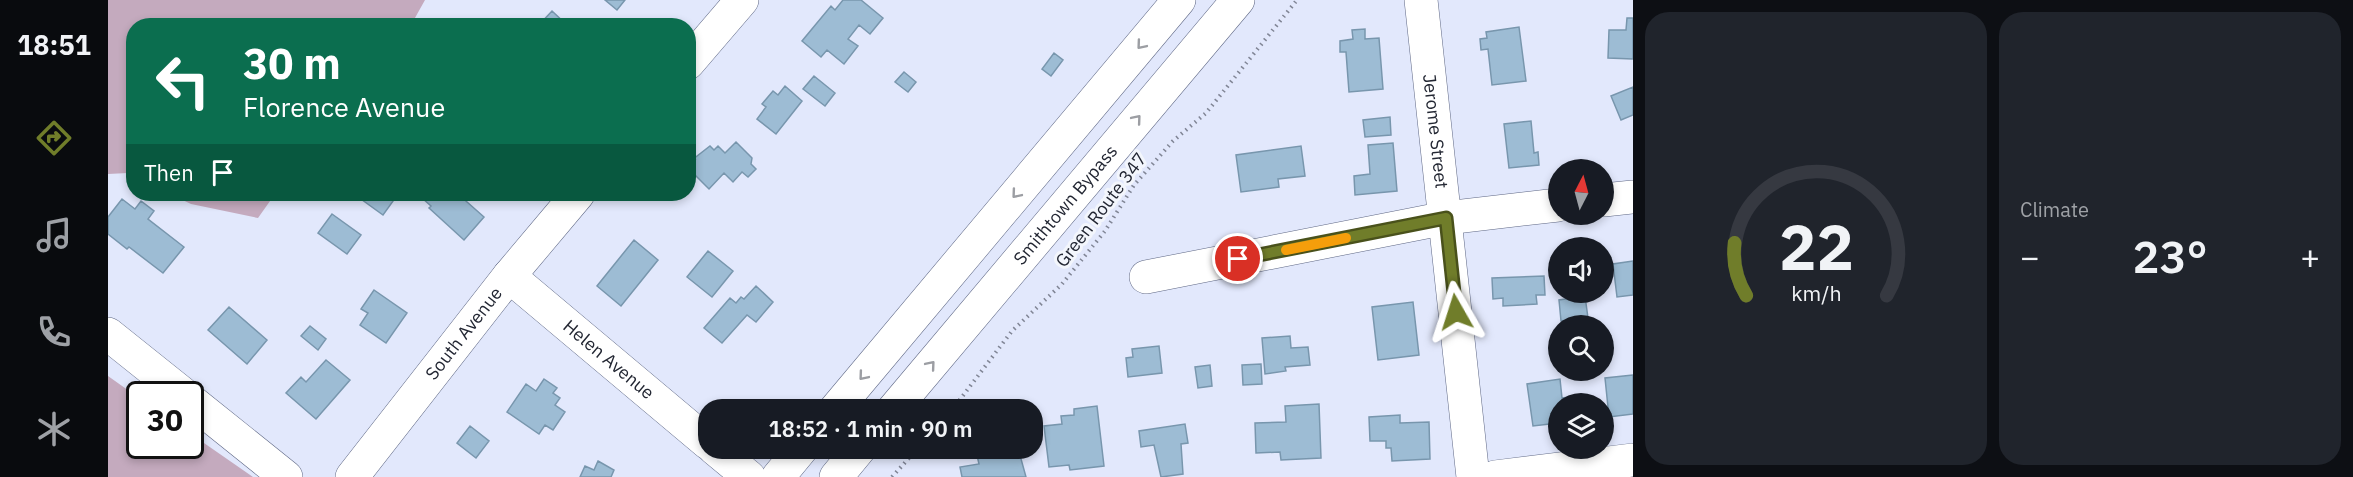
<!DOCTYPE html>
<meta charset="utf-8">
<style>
:root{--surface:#171b24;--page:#20242c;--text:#f1f3f6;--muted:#9ea1a6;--line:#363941;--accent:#707d2a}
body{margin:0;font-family:"IBM Plex Sans",sans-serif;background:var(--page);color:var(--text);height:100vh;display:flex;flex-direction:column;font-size:22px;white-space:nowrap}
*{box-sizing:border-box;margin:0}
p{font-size:20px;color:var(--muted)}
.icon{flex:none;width:33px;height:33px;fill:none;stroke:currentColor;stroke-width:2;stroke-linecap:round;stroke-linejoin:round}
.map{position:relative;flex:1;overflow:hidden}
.drawer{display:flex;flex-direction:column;gap:12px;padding:12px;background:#0d0f14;width:720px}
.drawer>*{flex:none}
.top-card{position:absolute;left:18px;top:18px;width:570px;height:183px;border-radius:24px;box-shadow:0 3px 9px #0003;background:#0b6e4f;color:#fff;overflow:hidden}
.needle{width:39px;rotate:6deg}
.buttons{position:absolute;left:1440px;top:159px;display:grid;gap:12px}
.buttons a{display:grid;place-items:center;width:66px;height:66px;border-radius:50%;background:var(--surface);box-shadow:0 3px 9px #0003;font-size:30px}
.speed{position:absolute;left:18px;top:381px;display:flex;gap:12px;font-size:30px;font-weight:700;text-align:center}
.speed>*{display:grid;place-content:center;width:78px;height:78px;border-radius:50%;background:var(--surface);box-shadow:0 3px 9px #0003;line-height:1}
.speed .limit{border:3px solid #111;border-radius:9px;background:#fff;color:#111}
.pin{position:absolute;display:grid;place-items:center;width:51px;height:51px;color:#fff;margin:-26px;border:3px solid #fff;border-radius:50%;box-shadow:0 2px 6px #0007}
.me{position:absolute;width:66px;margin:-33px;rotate:354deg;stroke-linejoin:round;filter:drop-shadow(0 0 4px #0008)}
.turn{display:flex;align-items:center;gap:21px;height:126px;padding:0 18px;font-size:27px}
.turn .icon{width:78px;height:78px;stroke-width:2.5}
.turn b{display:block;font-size:42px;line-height:51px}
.then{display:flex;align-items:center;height:57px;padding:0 18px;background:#0003;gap:12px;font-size:22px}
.big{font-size:45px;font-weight:600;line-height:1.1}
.drawer .widget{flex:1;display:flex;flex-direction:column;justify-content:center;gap:9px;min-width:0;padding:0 21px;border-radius:24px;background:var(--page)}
.drawer .dial{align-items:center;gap:0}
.dial svg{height:156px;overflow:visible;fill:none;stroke:var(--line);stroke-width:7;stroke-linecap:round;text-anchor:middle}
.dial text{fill:var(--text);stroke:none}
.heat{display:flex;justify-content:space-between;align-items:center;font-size:33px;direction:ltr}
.drawer .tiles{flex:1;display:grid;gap:12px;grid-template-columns:repeat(2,1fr)}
.trip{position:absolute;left:590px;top:399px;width:345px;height:60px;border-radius:24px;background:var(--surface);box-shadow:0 3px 9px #0003;font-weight:600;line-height:60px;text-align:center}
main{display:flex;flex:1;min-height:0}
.tab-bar{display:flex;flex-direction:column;width:108px;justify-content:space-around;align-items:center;background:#090b0e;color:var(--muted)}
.tab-bar .icon{width:42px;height:42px}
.tab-bar .selected{color:var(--accent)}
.tab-bar b{font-size:27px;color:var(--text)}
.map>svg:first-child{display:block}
.forest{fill:#c4aabe}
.building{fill:#9dbcd4;stroke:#7896ad;stroke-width:1.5}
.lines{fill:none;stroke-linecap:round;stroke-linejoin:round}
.minor-casing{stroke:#5e6784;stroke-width:34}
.highway-casing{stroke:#5e6784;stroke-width:34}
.path{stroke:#808595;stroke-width:4;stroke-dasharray:1.5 4.5;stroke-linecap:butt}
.minor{stroke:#fff;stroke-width:33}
.highway{stroke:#fff;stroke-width:33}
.oneway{stroke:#9c9ea3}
.route-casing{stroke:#49511b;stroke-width:15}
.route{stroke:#707d2a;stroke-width:10}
.slow{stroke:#f59e0b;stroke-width:10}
.labels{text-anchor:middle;stroke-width:6;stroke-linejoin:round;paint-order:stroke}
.street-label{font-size:18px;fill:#232733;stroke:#f3f6fc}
</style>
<main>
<nav class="tab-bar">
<b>18:51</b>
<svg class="icon selected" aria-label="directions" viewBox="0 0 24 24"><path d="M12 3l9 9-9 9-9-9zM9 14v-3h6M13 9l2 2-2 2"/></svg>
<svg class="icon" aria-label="music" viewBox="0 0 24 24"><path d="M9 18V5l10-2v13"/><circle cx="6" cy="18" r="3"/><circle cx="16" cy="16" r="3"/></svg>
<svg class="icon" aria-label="phone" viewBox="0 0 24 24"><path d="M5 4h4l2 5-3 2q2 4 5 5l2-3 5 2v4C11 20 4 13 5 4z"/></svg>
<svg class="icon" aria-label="climate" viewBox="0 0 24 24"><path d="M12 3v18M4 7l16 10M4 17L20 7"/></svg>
</nav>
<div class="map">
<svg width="1525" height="477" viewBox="0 0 1525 477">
<rect width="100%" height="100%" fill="#e2e8fc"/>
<path class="forest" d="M0,0H317L303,25L26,26L25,176L20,173L0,174Z
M62,194H167L150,218L83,204Z
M0,376L31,398L32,446H82L83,434L145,477H0Z"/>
<path class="building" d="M497,0H517L509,10Z
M735,0H753L775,18L762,34L751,25L740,39L750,46L736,64L719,50L713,57L694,41L723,6L727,10Z
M444,11L460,26H430Z
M1519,18H1525V59L1500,58L1501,30H1518Z
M1411,27L1418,81L1384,85L1380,49L1373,50L1372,39L1379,38L1378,32Z
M1257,29V39L1271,38L1275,89L1241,92L1238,52H1232V41L1245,39L1244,30Z
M946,53L955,60L943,76L934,69Z
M796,72L808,82L800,92L787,82Z
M706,76L727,93L717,106L695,89Z
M677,86L694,101L668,134L649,119L658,107L654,104L665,91L670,95Z
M1525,87V115L1513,120L1503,96Z
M1282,117L1283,135L1257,137L1255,120Z
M1423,121L1426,153L1430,152L1431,165L1401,168L1396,124Z
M628,142L644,158L643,164L648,169L640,177L634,172L625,182L616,173L601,189L580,168L587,160H584L602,146L606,150L610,146L617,153Z
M1285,143L1289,191L1247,195L1246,176L1262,174L1260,145Z
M1193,146L1197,176L1170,179L1171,187L1133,192L1128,155Z
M246,194H284L288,197L275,215Z
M317,194H350L376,217L356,240L321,208L323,206L313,197Z
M14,199L27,209L33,201L46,211L40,219L76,247L55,273L21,247L19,249L0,234V217Z
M224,214L253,235L239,254L210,233Z
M526,240L550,260L513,306L489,286Z
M600,251L625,271L604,297L579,277Z
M1525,261V295L1509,297L1505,264Z
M1436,276L1437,295H1428L1429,304L1395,306V298L1385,299L1384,278Z
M648,286L665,302L648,322L639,315L614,343L596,328L622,298L628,303L633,297L636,299Z
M266,290L299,313L278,343L252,325L260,313L253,309Z
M1477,296L1480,318L1453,321L1451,300Z
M1305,302L1311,355L1270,360L1264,307Z
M121,307L159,340L139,364L100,330Z
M202,326L218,339L210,350L193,336Z
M1182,336L1183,348L1200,347L1202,365L1177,367L1178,371L1157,374L1154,338Z
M1051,346L1054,373L1020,377L1018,358L1025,357L1024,349Z
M218,360L242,380L208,419L178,393L193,377L198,382Z
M1153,364L1154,384L1135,385L1134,365Z
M1102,365L1104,386L1090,388L1087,367Z
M1525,375V414L1501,417L1497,378Z
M436,379L449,388L445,393L452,398L447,405L457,412L445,430L437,425L431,434L399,412L418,384L428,391Z
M1452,379L1454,398L1461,397L1462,404H1450V423L1425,426L1419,384Z
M1211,404L1213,458L1173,460L1172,452L1148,453L1147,423L1178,422L1177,406Z
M989,406L996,466L962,470L961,465L941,467L936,426L954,424L953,416L966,415V409Z
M1292,415V423L1321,422L1322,459L1284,461L1283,448H1278V441H1262L1261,417Z
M1077,424L1080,443L1073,444L1075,474L1053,477L1046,445L1033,447L1031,431Z
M362,426L381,441L368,458L349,443Z
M885,448H910L918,477H854L852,467L871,464L868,451Z
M490,461L506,470L503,477H472L477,466L486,470Z"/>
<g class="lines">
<defs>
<g id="minor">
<path id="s1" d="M1313,0L1365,477"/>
<path d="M580,63L634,0"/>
<path d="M1496,200L1525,197"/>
<path id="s2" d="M401,276L600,443"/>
<path d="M1038,277L1338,218L1450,205"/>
<path d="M0,334L75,394"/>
<path d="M82,400L178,477"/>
<path d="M606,448L641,477"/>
<path id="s3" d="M244,477L401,276L470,194"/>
<path d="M1387,477L1525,460"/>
</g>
<g id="highway">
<path d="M727,410L1071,0"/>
<path id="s4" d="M785,410L1130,0"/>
<path d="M670,477L694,448"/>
<path d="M728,477L752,448"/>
</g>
</defs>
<use href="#minor" class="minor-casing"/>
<use href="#highway" class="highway-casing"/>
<path class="path" d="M844,410L904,331L954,284L997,231L1026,185L1065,141L1098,113L1189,0
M784,477L810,448"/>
<use href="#minor" class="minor"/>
<use href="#highway" class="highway"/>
</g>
<defs><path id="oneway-chevron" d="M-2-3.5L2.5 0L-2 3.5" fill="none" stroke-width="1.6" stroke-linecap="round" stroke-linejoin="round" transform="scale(1.5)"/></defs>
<g class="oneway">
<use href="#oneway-chevron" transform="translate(1033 45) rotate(130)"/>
<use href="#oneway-chevron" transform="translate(1029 119) rotate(-50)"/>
<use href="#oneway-chevron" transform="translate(908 194) rotate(130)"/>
<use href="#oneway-chevron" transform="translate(823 365) rotate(-50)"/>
<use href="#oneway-chevron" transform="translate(755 376) rotate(130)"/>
</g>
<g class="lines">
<defs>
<path id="route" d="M1130,259L1338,218L1348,312"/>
</defs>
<use href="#route" class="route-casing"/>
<use href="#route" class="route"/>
<path class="slow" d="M1178,250L1238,238"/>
</g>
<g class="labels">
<g class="street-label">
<text dy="6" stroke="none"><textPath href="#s1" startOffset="132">Jerome Street</textPath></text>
<text dy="6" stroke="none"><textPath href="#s4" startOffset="268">Smithtown Bypass</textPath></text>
<text transform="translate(993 210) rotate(-53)" y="6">Green Route 347</text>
<text dy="6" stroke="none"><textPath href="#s3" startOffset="182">South Avenue</textPath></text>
<text dy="6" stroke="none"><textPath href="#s2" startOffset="130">Helen Avenue</textPath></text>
</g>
</g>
</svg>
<div class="buttons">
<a><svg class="needle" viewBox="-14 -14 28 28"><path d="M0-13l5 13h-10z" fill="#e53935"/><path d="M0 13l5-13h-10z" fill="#9ea1a6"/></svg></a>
<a><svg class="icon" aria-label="sound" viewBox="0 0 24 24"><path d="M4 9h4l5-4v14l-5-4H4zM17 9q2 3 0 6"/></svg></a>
<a><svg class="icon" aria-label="search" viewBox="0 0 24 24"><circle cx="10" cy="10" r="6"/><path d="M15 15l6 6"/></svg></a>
<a><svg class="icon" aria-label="layers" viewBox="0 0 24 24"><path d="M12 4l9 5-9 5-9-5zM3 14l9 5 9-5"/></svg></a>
</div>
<div class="speed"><div class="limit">30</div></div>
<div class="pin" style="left:1130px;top:259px;background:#d93025"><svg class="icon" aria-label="arrive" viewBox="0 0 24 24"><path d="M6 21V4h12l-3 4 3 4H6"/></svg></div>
<svg class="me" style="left:1348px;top:312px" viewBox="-20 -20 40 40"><path d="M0-17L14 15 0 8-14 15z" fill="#707d2a" stroke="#fff" stroke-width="4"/></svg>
<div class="trip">18:52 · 1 min · 90 m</div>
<div class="top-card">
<div class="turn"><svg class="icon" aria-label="left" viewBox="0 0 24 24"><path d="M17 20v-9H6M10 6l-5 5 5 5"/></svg><div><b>30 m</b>Florence Avenue</div></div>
<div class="then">Then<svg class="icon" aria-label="arrive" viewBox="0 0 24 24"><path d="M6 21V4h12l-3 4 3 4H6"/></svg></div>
</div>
</div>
<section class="drawer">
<div class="tiles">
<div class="widget dial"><svg viewBox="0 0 100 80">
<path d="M14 69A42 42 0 1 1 86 69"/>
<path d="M14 69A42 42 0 0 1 8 42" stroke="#707d2a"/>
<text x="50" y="56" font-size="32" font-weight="700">22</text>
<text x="50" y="72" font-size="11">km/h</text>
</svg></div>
<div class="widget"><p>Climate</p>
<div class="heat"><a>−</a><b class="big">23°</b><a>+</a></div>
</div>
</div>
</section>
</main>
